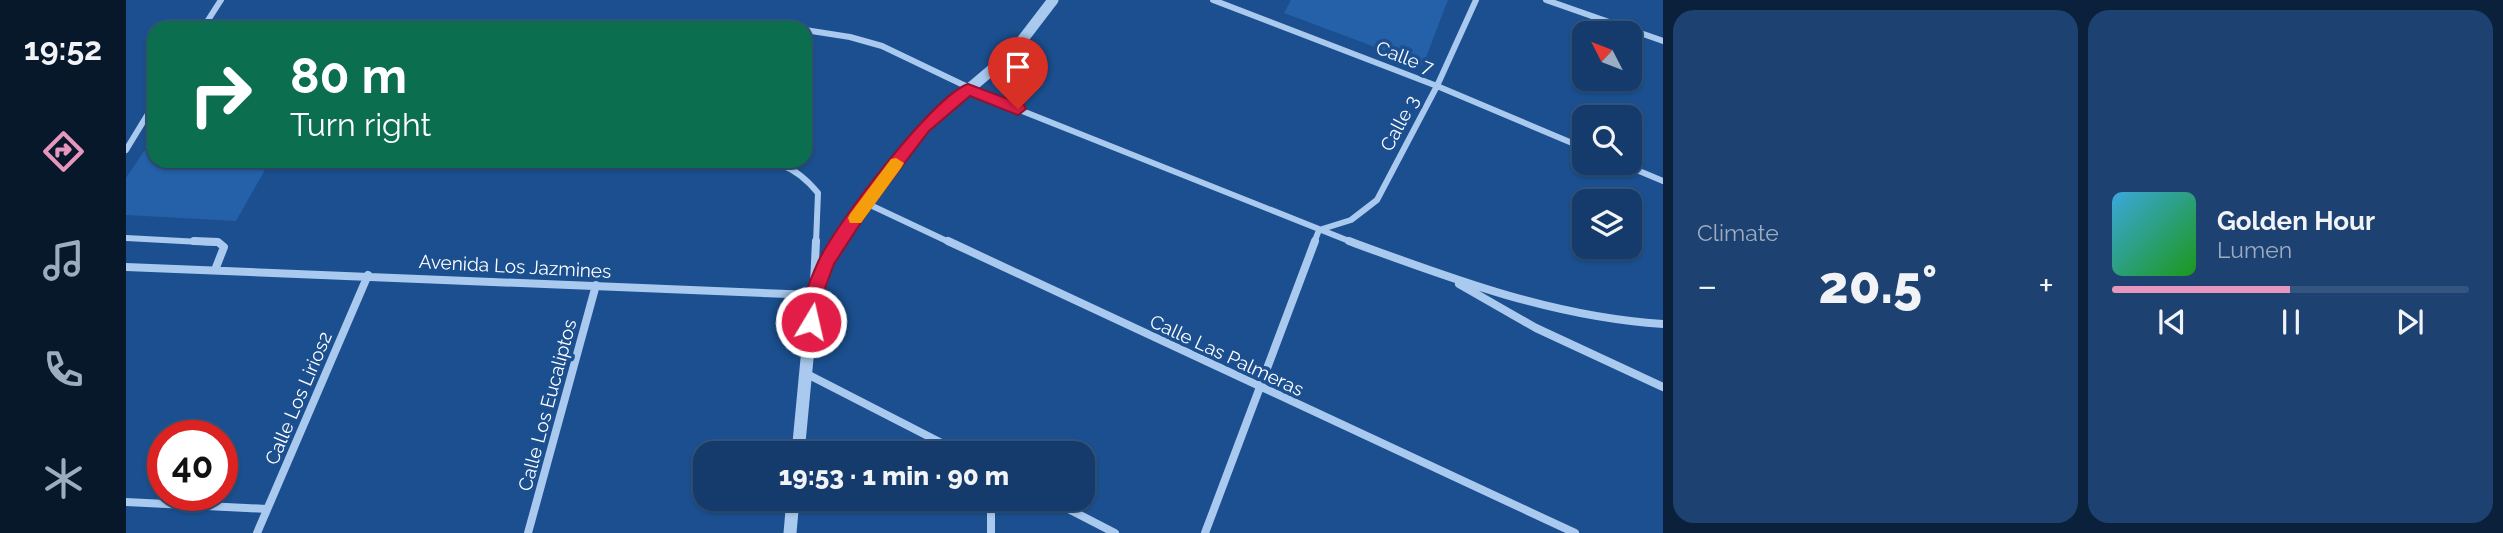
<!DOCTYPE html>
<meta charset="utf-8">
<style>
:root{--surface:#143b6b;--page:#1d4271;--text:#f1f3f6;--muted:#9dadc1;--line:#33557e;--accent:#e797bd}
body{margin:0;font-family:Raleway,sans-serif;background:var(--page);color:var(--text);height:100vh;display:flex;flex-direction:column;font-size:26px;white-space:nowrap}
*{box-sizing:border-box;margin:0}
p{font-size:23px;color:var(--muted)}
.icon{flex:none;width:38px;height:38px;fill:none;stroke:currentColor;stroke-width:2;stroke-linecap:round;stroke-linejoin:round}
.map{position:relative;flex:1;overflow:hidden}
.drawer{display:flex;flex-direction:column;gap:10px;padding:10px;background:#0b203b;width:840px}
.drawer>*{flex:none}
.top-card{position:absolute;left:21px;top:21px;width:665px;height:147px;border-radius:21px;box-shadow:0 2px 5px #0004,0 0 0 2px var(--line);background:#0b6e4f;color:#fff;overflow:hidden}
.needle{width:46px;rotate:312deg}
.fabs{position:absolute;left:1446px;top:21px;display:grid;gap:14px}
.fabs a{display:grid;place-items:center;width:70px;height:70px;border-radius:14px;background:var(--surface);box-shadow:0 2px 5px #0004,0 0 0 2px var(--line);font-size:35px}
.speed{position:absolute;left:21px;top:420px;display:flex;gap:14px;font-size:35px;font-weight:700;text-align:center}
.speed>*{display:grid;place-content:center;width:91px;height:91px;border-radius:50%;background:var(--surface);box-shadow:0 2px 5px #0004,0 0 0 2px var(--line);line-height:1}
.speed .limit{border:10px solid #d22;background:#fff;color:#111}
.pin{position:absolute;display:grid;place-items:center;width:60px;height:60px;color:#fff;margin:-72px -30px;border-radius:50% 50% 50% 0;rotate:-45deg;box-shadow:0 0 7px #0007}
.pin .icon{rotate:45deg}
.me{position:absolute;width:77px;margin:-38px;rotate:9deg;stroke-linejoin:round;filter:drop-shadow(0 0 5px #0008)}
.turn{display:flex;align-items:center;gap:24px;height:147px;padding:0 28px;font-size:32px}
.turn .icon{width:91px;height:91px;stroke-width:2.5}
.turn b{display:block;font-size:49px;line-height:60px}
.big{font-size:52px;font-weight:800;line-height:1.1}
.drawer .tile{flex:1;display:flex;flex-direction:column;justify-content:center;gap:10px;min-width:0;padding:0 24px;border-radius:21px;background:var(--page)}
.song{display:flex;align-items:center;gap:21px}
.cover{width:84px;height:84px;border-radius:10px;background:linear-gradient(135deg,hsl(200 70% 55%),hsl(120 70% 35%))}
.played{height:7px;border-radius:4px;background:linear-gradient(90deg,var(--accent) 50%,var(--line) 50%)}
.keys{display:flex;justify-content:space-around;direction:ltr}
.heat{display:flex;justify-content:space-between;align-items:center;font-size:38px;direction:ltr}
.drawer .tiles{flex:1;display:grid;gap:10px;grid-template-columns:repeat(2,1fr)}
.trip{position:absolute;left:567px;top:441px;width:402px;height:70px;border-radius:21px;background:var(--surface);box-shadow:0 2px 5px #0004,0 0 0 2px var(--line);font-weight:800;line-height:70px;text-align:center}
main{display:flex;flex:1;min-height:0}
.menu{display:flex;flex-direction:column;width:126px;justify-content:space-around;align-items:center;background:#08182b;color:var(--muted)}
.menu .icon{width:49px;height:49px}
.menu .selected{color:var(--accent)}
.menu b{font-size:32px;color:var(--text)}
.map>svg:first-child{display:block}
.green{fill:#2461a8}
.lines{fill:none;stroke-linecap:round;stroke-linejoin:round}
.minor-far1{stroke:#a9c9ee;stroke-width:6}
.minor{stroke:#a9c9ee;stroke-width:8}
.tertiary-far1{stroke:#a9c9ee;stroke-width:11}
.tertiary{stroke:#a9c9ee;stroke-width:13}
.route{fill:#e11d48;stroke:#92132f;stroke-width:2}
.slow{fill:#f59e0b}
.labels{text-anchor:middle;stroke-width:7;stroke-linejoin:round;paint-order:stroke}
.street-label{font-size:19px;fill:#fff;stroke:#1b4f8f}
</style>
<main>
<nav class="menu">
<b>19:52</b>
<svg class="icon selected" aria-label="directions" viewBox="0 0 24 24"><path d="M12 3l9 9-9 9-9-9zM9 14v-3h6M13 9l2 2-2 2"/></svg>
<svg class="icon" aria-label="music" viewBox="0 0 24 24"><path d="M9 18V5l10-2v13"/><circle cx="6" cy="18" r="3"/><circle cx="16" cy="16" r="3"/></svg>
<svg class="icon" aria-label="phone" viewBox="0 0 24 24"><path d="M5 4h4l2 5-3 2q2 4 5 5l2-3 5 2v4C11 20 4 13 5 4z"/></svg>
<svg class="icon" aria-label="climate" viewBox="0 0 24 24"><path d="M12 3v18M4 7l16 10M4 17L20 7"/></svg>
</nav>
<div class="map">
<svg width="1537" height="533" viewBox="0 0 1537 533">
<rect width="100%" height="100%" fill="#1b4f8f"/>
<path class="green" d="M1165,0H1322L1297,65L1158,13Z
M18,151L28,152V161H144L110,221L0,215V178Z"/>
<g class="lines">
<path class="minor-far1" d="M1087,0L1311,86L1458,148
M1420,0L1537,41
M77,28L95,0
M519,28H537
M679,30L724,37L756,46L871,101L1228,243
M0,150L28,104
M613,161C651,162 666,162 692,193L690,243
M1494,163L1537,181
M740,203L825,243
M0,238L93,243
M1188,243L1193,230L1225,220L1251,200L1311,86L1350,0"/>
<path class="minor" d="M68,241L92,242L98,247L89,270
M822,241L1449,533
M1223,241C1326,279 1427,317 1537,324
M0,267L687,295
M688,283L690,241
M1333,284L1410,328L1537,387
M681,374L835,453
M865,499V533
M923,499L989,533
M0,502L141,509
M131,533L242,275
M402,533L470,285
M1079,533L1189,241"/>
<path class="tertiary-far1" d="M713,243L798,127L888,51L927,0"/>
<path class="tertiary" d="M672,453L687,296L701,261L714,241
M664,533L667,499"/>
</g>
<path class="route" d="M842,84L898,105L900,109L892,115L844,96L803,131L745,207L708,264L696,296L691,327L685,330L679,327C671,308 685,278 693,260C710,224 807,96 842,84Z"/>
<path class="slow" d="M770,158L778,163L775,168L735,223H724L722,218L724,214L765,159Z"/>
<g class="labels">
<g class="street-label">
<text transform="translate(1279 57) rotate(21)" y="7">Calle 7</text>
<text transform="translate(1273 123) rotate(-62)" y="7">Calle 3</text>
<text transform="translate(389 266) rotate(3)" y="7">Avenida Los Jazmines</text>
<text transform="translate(1101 355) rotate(25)" y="7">Calle Las Palmeras</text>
<text transform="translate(172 398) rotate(-67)" y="7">Calle Los Lirios2</text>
<text transform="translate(421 405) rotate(-75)" y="7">Calle Los Eucaliptos</text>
</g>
</g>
</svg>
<div class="fabs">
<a><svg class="needle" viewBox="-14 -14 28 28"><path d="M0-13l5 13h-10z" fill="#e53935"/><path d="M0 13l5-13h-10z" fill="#9dadc1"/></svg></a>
<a><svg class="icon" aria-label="search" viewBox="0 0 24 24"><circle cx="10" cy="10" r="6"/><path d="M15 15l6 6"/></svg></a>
<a><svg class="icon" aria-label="layers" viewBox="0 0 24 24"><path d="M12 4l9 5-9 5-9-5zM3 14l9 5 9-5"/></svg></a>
</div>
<div class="speed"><div class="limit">40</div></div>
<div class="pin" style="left:892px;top:109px;background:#d93025"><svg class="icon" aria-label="arrive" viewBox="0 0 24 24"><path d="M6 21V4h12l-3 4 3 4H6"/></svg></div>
<svg class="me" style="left:685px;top:322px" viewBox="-20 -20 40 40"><circle r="17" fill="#e11d48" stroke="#fff" stroke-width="3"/><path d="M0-11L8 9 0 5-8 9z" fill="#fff"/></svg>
<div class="trip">19:53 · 1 min · 90 m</div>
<div class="top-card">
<div class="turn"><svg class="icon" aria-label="right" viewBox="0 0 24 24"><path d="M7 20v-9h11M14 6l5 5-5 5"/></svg><div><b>80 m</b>Turn right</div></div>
</div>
</div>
<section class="drawer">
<div class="tiles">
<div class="tile"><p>Climate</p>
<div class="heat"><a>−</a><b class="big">20.5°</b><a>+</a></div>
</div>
<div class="tile">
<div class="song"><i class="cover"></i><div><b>Golden Hour</b><p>Lumen</p></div></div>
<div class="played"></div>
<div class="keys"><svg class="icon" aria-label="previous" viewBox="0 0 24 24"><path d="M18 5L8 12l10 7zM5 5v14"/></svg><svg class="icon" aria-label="pause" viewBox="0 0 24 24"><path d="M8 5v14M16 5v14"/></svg><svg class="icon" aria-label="next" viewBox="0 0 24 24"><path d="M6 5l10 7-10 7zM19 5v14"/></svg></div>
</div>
</div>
</section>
</main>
